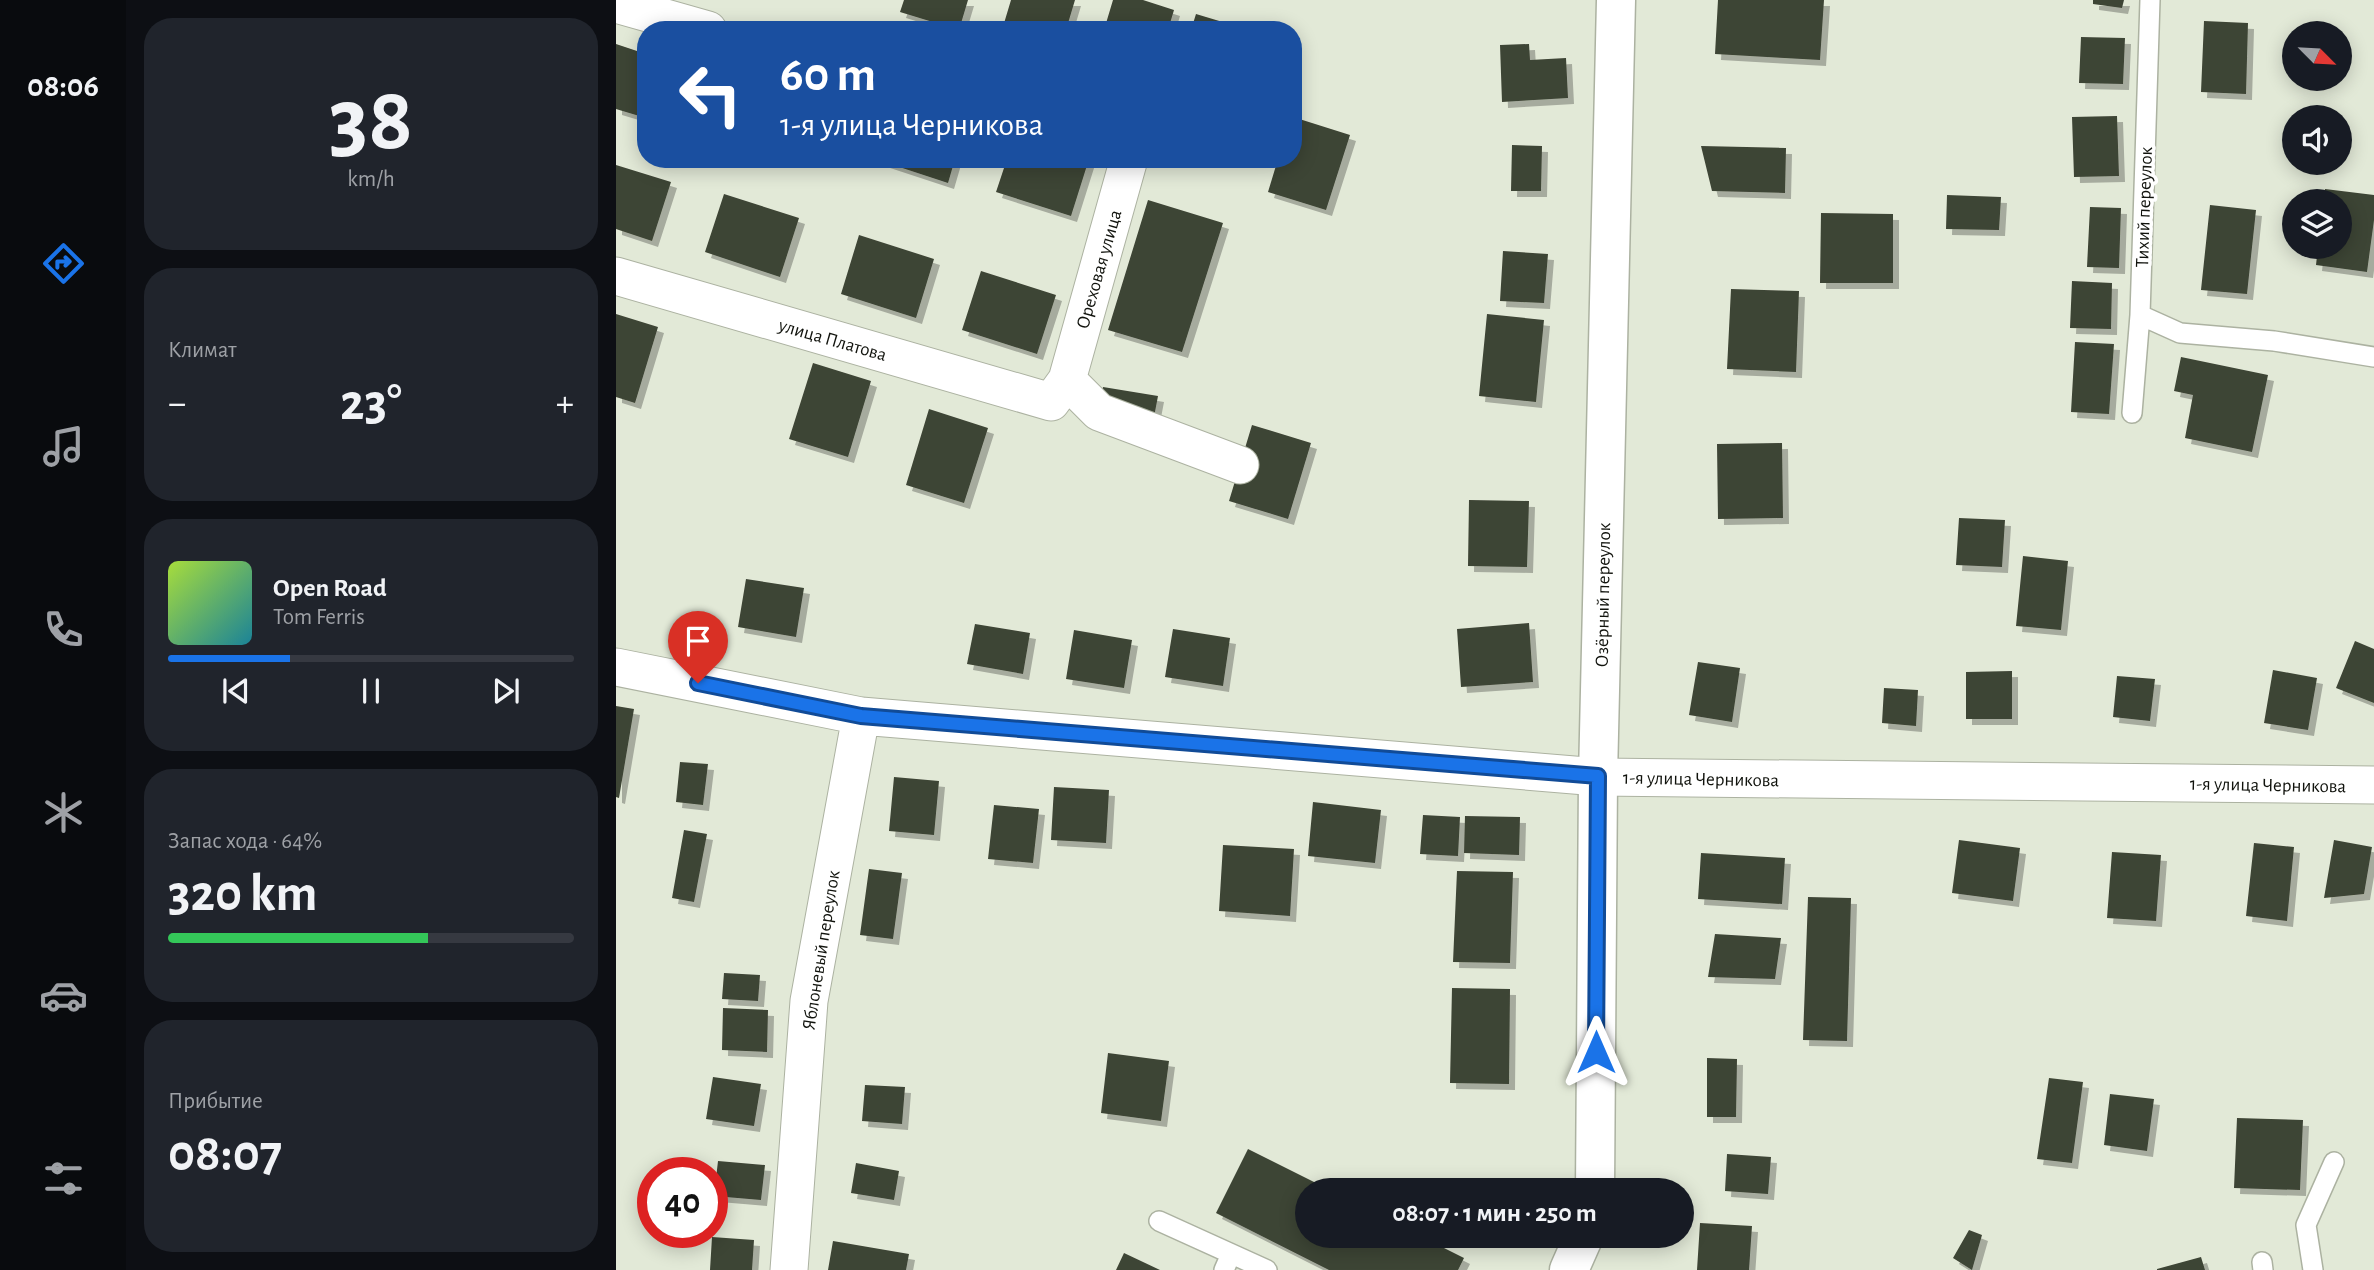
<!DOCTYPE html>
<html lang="ru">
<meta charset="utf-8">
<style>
:root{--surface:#171b24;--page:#20242c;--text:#f1f3f6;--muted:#9ea1a6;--line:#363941;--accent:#1a73e8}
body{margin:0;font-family:"Alegreya Sans",sans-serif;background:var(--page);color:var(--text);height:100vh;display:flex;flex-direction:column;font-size:26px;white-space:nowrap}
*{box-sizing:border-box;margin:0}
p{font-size:23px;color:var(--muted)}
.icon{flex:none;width:38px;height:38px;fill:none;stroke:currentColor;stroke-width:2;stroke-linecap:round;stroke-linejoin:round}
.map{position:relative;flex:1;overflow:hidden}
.sheet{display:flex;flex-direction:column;gap:18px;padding:18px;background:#0d0f14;width:490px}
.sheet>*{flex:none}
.hud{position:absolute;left:21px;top:21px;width:665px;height:147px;border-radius:28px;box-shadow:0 4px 18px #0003;background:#1a4fa0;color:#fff;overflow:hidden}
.needle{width:46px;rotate:114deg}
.buttons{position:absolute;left:1666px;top:21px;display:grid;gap:14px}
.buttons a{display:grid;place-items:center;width:70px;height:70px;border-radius:50%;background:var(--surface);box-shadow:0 4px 18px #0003;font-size:35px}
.speed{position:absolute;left:21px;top:1157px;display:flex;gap:14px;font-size:35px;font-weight:700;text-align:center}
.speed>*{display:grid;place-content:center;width:91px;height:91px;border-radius:50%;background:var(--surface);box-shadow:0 4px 18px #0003;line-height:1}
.speed .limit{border:10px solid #d22;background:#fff;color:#111}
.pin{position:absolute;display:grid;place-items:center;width:60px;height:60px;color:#fff;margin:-72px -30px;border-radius:50% 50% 50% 0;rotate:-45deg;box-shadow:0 0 7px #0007}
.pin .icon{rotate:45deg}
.me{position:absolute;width:77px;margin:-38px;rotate:0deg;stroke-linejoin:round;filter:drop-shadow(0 0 5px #0008)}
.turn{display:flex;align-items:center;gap:24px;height:147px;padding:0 28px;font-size:32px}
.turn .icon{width:91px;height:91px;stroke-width:2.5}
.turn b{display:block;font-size:49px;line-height:60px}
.big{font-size:52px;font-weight:600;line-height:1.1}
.sheet .card{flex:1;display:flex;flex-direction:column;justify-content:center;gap:10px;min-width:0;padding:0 24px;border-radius:28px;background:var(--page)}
.sheet .dial{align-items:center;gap:0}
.dial b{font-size:91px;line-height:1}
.song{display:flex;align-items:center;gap:21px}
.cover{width:84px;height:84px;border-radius:10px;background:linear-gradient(135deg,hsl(80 70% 55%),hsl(190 70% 35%))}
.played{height:7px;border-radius:4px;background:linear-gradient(90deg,var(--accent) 30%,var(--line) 30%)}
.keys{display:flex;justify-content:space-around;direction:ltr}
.heat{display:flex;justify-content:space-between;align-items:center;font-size:38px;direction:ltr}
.charge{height:10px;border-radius:5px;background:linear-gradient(90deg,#34c759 64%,var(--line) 0)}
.trip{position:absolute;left:679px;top:1178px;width:399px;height:70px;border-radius:35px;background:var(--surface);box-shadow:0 4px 18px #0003;font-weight:600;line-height:70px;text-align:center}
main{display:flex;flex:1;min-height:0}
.menu{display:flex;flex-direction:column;width:126px;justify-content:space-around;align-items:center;background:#090b0e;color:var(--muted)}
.menu .icon{width:49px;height:49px}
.menu .on{color:var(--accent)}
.menu b{font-size:32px;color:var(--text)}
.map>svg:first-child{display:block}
.building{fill:#3e4435;filter:url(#shadow)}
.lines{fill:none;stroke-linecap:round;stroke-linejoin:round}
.service-casing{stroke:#acb2a1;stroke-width:22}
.minor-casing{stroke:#acb2a1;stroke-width:39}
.tertiary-casing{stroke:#acb2a1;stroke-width:41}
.service{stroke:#fff;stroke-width:19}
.minor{stroke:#fff;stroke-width:37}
.tertiary{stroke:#fff;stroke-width:38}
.route-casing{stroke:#114b97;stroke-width:18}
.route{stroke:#1a73e8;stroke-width:12}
.labels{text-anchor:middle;stroke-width:7;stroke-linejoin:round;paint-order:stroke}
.street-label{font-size:19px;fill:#11130d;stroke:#fff}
</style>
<main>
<nav class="menu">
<b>08:06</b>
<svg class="icon on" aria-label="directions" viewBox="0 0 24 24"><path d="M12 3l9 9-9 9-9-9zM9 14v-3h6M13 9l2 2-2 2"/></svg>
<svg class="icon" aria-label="music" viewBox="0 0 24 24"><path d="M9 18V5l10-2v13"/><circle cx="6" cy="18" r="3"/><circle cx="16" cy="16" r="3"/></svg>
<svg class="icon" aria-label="phone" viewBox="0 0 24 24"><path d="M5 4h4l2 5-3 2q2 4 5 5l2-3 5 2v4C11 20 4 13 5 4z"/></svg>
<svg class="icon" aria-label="climate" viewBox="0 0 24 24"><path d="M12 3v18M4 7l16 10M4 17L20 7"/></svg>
<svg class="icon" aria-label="car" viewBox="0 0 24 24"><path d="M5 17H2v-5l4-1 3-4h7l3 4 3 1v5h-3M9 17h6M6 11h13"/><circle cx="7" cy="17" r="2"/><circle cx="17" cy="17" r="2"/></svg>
<svg class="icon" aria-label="filters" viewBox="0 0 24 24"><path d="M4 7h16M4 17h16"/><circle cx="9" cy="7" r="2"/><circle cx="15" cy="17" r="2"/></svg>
</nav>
<section class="sheet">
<div class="card dial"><b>38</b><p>km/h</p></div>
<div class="card"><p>Климат</p>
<div class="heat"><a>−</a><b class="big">23°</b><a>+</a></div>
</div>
<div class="card">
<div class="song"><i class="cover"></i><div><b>Open Road</b><p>Tom Ferris</p></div></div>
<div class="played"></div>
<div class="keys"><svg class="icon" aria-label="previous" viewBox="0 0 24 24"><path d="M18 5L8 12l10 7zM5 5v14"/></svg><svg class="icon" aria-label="pause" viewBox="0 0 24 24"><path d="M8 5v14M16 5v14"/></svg><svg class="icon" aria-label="next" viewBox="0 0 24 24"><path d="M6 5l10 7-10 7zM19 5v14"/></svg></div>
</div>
<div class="card"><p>Запас хода · 64%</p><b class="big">320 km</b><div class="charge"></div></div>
<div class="card"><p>Прибытие</p><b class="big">08:07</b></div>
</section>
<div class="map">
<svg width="1758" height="1270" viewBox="0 0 1758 1270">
<defs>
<filter id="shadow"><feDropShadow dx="6" dy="6" stdDeviation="0" flood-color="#0004"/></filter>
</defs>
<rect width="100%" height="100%" fill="#e2e9d7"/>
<path class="building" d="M288,0H352L343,30L284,12Z
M395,0H459L450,30H386Z
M497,0H527L558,10L552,30H488Z
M1102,0H1208L1204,60L1099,54Z
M1477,0H1508L1506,8L1477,4Z
M580,14L630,29V30H575Z
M1588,21L1632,23L1630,94L1585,92Z
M1465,37L1509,38L1507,84L1463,83Z
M0,44L30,54V118L0,109Z
M913,44L914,60L950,58L952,98L886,102L884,45Z
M1501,116L1503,176L1458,177L1456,117Z
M677,117L734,135L710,210L652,192L662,159H677Z
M896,145L926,146L925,191H895Z
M1085,146L1170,148L1169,193L1096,191Z
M259,159H339L332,183Z
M391,159H473L455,216L380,192Z
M0,165L55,182L36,241L0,229Z
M1709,189L1758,195V220L1751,272L1700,265L1702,247H1724V201H1708Z
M108,194L183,218L164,277L89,252Z
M1331,195L1385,197L1383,230L1330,229Z
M532,200L607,223L566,352L492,330Z
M1594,205L1640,210L1631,294L1585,290Z
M1474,207L1505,208L1503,268L1471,267Z
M1205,213L1277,214V283H1204Z
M243,235L318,259L300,318L225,294Z
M887,251L932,254L928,303L884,301Z
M365,271L440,295L421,354L346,330Z
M1456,281L1496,283L1495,329L1454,328Z
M1115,289L1183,291L1180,372L1111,369Z
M0,314L42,327L19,403L0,397Z
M871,314L928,320L920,402L863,396Z
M1459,342L1498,344L1493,414L1455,412Z
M1565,357L1652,375L1636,452L1569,438L1577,395L1558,391Z
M197,363L255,381L232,457L173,439Z
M487,387L542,396L538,417L480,427Z
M313,409L372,428L348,503L290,485Z
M636,425L695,443L672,519L613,501Z
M1166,443L1167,518L1102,519L1101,444Z
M853,500L913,501L911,567L852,566Z
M1343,518L1389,520L1386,567L1340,565Z
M1407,556L1452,561L1445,630L1400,626Z
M130,579L188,588L180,637L122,627Z
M913,623L917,682L845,687L841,629Z
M359,624L414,633L407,674L351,664Z
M557,629L614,638L607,686L549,677Z
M458,630L516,640L508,688L450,679Z
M1739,641L1758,649V703L1720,688Z
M1082,662L1124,668L1116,722L1073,715Z
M1657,670L1701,678L1692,730L1648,723Z
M1396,671V719H1350V672Z
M1501,676L1539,679L1534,721L1497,717Z
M1268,688L1302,690L1300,726L1266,723Z
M0,706L18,709L3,798L0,797Z
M64,762L92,764L87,805L60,802Z
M278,777L323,781L318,835L273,831Z
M438,787L493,790L490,843L435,840Z
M697,802L765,810L759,863L692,856Z
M378,805L423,809L417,863L372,859Z
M807,815L844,817L842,856L804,854Z
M849,816L904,817L903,855L848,853Z
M68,830L91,834L78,902L56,898Z
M1343,840L1404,848L1397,901L1336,893Z
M1718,840L1756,847L1748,894L1708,898Z
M1638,843L1678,847L1671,921L1630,916Z
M607,845L678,849L674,916L603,911Z
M1496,852L1545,855L1540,921L1491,918Z
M1085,853L1169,858L1166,904L1082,899Z
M253,869L286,873L277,939L244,935Z
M841,871L897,872L894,963L837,962Z
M1192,897L1235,898L1231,1041L1187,1040Z
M1099,934L1165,938L1159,979L1092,977Z
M108,973L144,975L142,1001L106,999Z
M836,988L894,989L893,1084L834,1083Z
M107,1008L152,1010L151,1052L106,1050Z
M492,1053L553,1061L545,1121L485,1113Z
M1091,1058L1121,1059L1120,1117H1091Z
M97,1077L145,1084L138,1126L90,1119Z
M1433,1078L1467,1082L1456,1163L1421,1159Z
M249,1085L289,1087L286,1124L246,1121Z
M1494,1094L1538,1099L1531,1151L1488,1145Z
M1621,1118L1687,1120L1684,1190L1618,1188Z
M632,1149L714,1190H691V1236H804L848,1258L842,1270H713L600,1213Z
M1111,1154L1155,1157L1152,1194L1109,1191Z
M102,1161L149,1165L145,1200L98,1196Z
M240,1163L283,1171L278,1200L235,1193Z
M1084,1223L1136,1226L1133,1270H1081Z
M1353,1230L1366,1235L1356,1270L1337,1258Z
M96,1237L138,1240L136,1270H94Z
M217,1241L293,1254L290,1270H212Z
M508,1253L544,1270H500Z
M1585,1257L1589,1270H1541V1269Z"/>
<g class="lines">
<defs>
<path id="service" d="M1524,315L1564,333L1658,341L1758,357
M1516,413L1524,315L1534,0
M543,1221L651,1270
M1646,1262L1647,1270
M608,1270L615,1254
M1697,1270L1690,1225L1718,1162"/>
<path id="minor" d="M0,4L92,30
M0,276L435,402L451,380L513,159
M451,380L483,412L624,465
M0,667L245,716L982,777L1758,785
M173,1270L193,1001L245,716"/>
<path id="tertiary" d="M979,1190L982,777L1000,0
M953,1270L968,1236"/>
</defs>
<use href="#service" class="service-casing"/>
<use href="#minor" class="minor-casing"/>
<use href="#tertiary" class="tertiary-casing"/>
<use href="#service" class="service"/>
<use href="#minor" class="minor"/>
<use href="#tertiary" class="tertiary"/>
</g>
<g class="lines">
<defs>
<path id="route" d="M82,683L245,716L982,776L980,1052"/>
</defs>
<use href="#route" class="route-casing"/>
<use href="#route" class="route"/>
</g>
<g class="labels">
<g class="street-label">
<text transform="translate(1527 207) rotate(-88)" y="7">Тихий переулок</text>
<text transform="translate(482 269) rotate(-74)" y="7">Ореховая улица</text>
<text transform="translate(217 339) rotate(16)" y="7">улица Платова</text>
<text transform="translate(986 595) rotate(-89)" y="7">Озёрный переулок</text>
<text transform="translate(1085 778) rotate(1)" y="7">1-я улица Черникова</text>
<text transform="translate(1652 784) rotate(1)" y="7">1-я улица Черникова</text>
<text transform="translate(204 950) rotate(-81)" y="7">Яблоневый переулок</text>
</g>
</g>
</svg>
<div class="buttons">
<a><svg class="needle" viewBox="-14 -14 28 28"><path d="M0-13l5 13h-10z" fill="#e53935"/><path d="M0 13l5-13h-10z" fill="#9ea1a6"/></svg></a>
<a><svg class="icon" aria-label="sound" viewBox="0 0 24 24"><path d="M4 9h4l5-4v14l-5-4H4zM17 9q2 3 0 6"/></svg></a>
<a><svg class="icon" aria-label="layers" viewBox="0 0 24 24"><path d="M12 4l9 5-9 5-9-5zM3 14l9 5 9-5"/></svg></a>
</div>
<div class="speed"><div class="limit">40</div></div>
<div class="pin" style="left:82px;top:683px;background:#d93025"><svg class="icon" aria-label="arrive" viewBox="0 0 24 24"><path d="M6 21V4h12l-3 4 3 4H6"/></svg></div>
<svg class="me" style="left:980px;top:1052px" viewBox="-20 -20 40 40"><path d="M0-17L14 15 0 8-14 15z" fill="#1a73e8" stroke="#fff" stroke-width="4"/></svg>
<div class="trip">08:07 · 1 мин · 250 m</div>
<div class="hud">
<div class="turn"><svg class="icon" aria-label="left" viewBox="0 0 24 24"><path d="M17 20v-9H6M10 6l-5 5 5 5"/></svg><div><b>60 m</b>1-я улица Черникова</div></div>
</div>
</div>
</main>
